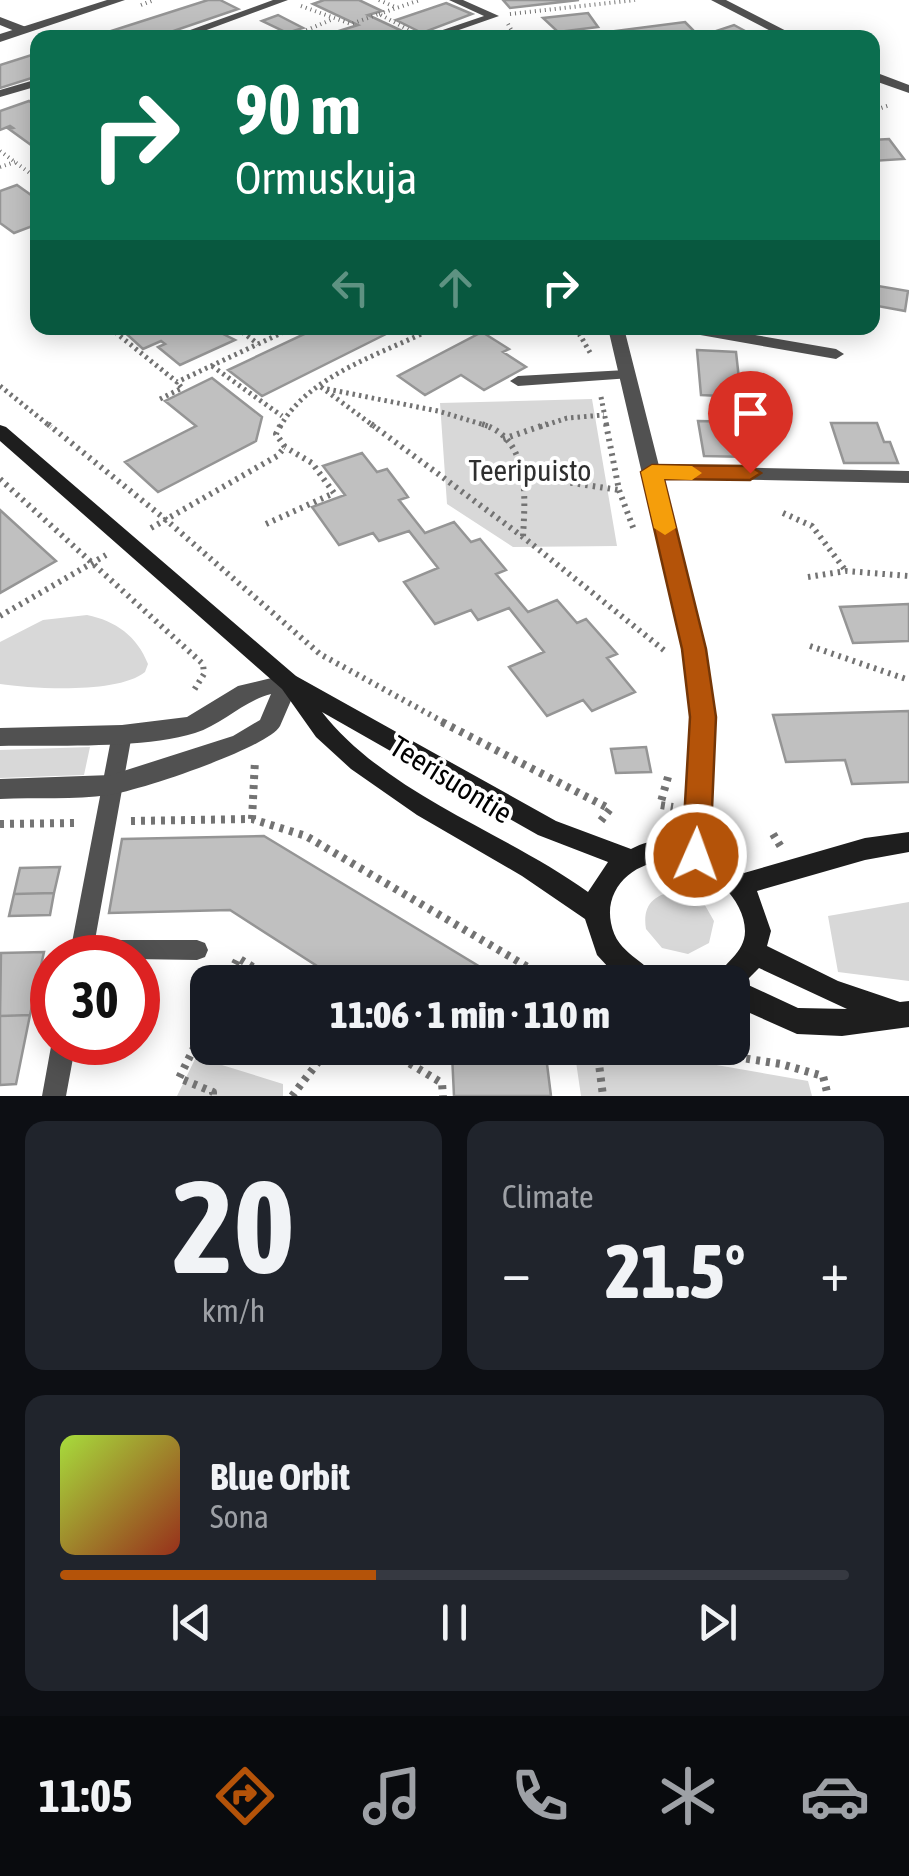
<!DOCTYPE html>
<meta charset="utf-8">
<style>
:root{--surface:#171b24;--page:#20242c;--text:#f1f3f6;--muted:#9ea1a6;--line:#363941;--accent:#b45309}
body{margin:0;font-family:"Asap Condensed",sans-serif;background:var(--page);color:var(--text);height:100vh;display:flex;flex-direction:column;font-size:38px;white-space:nowrap}
*{box-sizing:border-box;margin:0}
p{font-size:32px;color:var(--muted)}
.icon{flex:none;width:55px;height:55px;fill:none;stroke:currentColor;stroke-width:2;stroke-linecap:round;stroke-linejoin:round}
.map{position:relative;height:1096px;overflow:hidden}
.sheet{display:flex;flex-direction:column;gap:25px;padding:25px;background:#0d0f14;flex:1}
.sheet>*{flex:none}
.hud{position:absolute;left:30px;top:30px;width:850px;height:305px;border-radius:20px;box-shadow:0 5px 25px #0003;background:#0b6e4f;color:#fff;overflow:hidden}
.speed{position:absolute;left:30px;top:935px;display:flex;gap:20px;font-size:50px;font-weight:700;text-align:center}
.speed>*{display:grid;place-content:center;width:130px;height:130px;border-radius:50%;background:var(--surface);box-shadow:0 5px 25px #0003;line-height:1}
.speed .limit{border:15px solid #d22;background:#fff;color:#111}
.pin{position:absolute;display:grid;place-items:center;width:85px;height:85px;color:#fff;margin:-102px -42px;border-radius:50% 50% 50% 0;rotate:-45deg;box-shadow:0 0 10px #0007}
.pin .icon{rotate:45deg}
.me{position:absolute;width:110px;margin:-55px;rotate:2deg;stroke-linejoin:round;filter:drop-shadow(0 0 8px #0008)}
.turn{display:flex;align-items:center;gap:35px;height:210px;padding:0 40px;font-size:45px}
.turn .icon{width:130px;height:130px;stroke-width:2.5}
.turn b{display:block;font-size:70px;line-height:85px}
.lanes{display:flex;align-items:center;height:95px;padding:0 40px;background:#0003;justify-content:center;gap:50px;direction:ltr}
.lanes .off{opacity:.35}
.big{font-size:75px;font-weight:800;line-height:1.1}
.sheet .tile{flex:1;display:flex;flex-direction:column;justify-content:center;gap:15px;min-width:0;padding:0 35px;border-radius:20px;background:var(--page)}
.sheet .dial{align-items:center;gap:0}
.dial b{font-size:130px;line-height:1}
.song{display:flex;align-items:center;gap:30px}
.cover{width:120px;height:120px;border-radius:15px;background:linear-gradient(135deg,hsl(80 70% 55%),hsl(10 70% 35%))}
.played{height:10px;border-radius:5px;background:linear-gradient(90deg,var(--accent) 40%,var(--line) 40%)}
.keys{display:flex;justify-content:space-around;direction:ltr}
.heat{display:flex;justify-content:space-between;align-items:center;font-size:55px;direction:ltr}
.sheet .tiles{flex:1;display:grid;gap:25px;grid-template-columns:1fr 1fr}
.tile:last-child{grid-column:span 2}
.trip{position:absolute;left:190px;top:965px;width:560px;height:100px;border-radius:20px;background:var(--surface);box-shadow:0 5px 25px #0003;font-weight:800;line-height:100px;text-align:center}
.tab-bar{display:flex;height:160px;justify-content:space-around;align-items:center;background:#090b0e;color:var(--muted)}
.tab-bar .icon{width:70px;height:70px}
.tab-bar .selected{color:var(--accent)}
.tab-bar b{font-size:45px;color:var(--text)}
.map>svg:first-child{display:block}
.green{fill:#d8d8d8}
.building{fill:#c0c0c0;stroke:#959595;stroke-width:2.5}
.lines{fill:none;stroke-linecap:round;stroke-linejoin:round}
.path-far3{stroke:#737373;stroke-width:4;stroke-dasharray:1 4;stroke-linecap:butt}
.path-far2{stroke:#737373;stroke-width:5;stroke-dasharray:2.5 4;stroke-linecap:butt}
.path-far1{stroke:#737373;stroke-width:6;stroke-dasharray:2.5 5;stroke-linecap:butt}
.path{stroke:#737373;stroke-width:8;stroke-dasharray:4 6;stroke-linecap:butt}
.service{fill:#515151;fill-rule:evenodd}
.minor{fill:#515151;fill-rule:evenodd}
.tertiary{fill:#515151;fill-rule:evenodd}
.secondary{fill:#1e1e1e;fill-rule:evenodd}
.route{fill:#b45309;stroke:#753606;stroke-width:2.5}
.slow{fill:#f59e0b}
.labels{text-anchor:middle;stroke-width:8;stroke-linejoin:round;paint-order:stroke}
.park-label{font-size:30px;fill:#2f2f2f;stroke:#fff}
.street-label{font-size:30px;fill:#000;stroke:#fff}
</style>
<div class="map">
<svg width="909" height="1096" viewBox="0 0 909 1096">
<rect width="100%" height="100%" fill="#fff"/>
<path class="green" d="M592,399L617,546L513,547L447,504L440,403Z
M87,615C116,621 137,636 148,664L145,672C118,694 34,689 0,684V642L43,620Z
M90,747L84,775L0,778V750Z
M677,891L702,900L714,921L709,943L688,954L662,948L646,929C642,905 654,894 677,891Z
M909,902V981L838,972L828,916Z
M574,1048H639L676,1058L808,1081L812,1096H581Z
M196,1057L283,1084V1096H177Z"/>
<path class="building" d="M208,0H220L238,9L153,38H112L105,33Z
M324,0H359L382,11L368,15L400,30L380,38H337L329,34L358,25L313,4Z
M503,0H579L510,8Z
M446,3L472,14L422,33L396,20Z
M588,13L598,27L558,32L543,18Z
M278,15L303,28L287,33L262,21Z
M685,22L693,30L631,38H622L616,31Z
M734,25L758,38H714L707,34Z
M38,53V76L0,88V65Z
M29,101L38,107V150L9,129L13,128L10,126L0,130V111Z
M889,139L904,159L872,161V140Z
M17,185L38,200V224L14,233L0,223V191Z
M872,285L908,291L905,311L872,305Z
M120,328H211L235,340L180,365L158,347L165,344L161,341L143,349Z
M317,328H398L262,396L228,370Z
M482,332L509,349L503,352L526,367L484,390L461,375L425,395L398,376Z
M697,350L736,352L741,397L701,395Z
M212,378L262,417L256,441L158,492L125,462L196,426L165,401Z
M698,421L744,422L751,457L704,456Z
M831,423H877L884,442H890L898,463H844Z
M362,453L377,472L387,469L403,490L408,497L399,500L425,533L454,522L471,542L480,539L506,570L496,574L528,612L557,600L577,623L586,619L617,654L607,658L635,692L592,711L583,700L547,716L509,667L544,652L509,608L478,620L471,610L435,624L404,582L438,568L409,531L379,541L373,533L339,545L312,507L345,495L323,466Z
M0,510L56,561L0,593Z
M909,604V641L853,643L840,607Z
M909,711V782L852,784L845,760L786,762L773,715Z
M646,747L651,772L616,773L611,749Z
M264,836L505,982H342L230,910L109,913L122,839Z
M60,867L54,893L14,894L20,868Z
M54,893L50,915L9,916L14,894Z
M44,952L30,1015L0,1016L1,953Z
M30,1015L16,1084L0,1085V1016Z
M442,1048H545L551,1096H454L452,1054Z"/>
<g class="lines">
<path class="path-far3" d="M379,0L395,7
M141,5L154,0
M301,6L351,24L379,14L409,30
M379,14L420,0
M510,14L635,0
M508,24L516,38
M288,38L333,19
M872,111L890,105
M0,151L38,179
M0,167L15,162"/>
<path class="path-far2" d="M110,328L177,382L292,328
M237,328L258,344
M567,328L580,335L592,356
M212,366L282,416
M0,386L51,427
M321,387L375,427
M327,389L438,411L491,427
M601,397L607,427
M160,399L182,388L177,382
M280,427C308,375 384,353 434,328
M540,427L567,418L604,415"/>
<path class="path-far1" d="M48,424L165,519L320,654L447,724
M371,424L523,537L665,651
M482,424C531,439 525,498 523,537
M606,424L619,490L634,530
M503,439L547,424
M526,476L619,490
M0,479L203,664L204,674L194,690
M783,513L812,526L846,571
M266,524L334,493L312,463L285,447
M151,528L277,456L285,447L276,434L281,424
M808,577L846,571L909,576
M0,616L106,555
M810,646L909,680"/>
<path class="path" d="M442,722L610,809L600,822
M668,777L660,805L673,807
M252,819L255,760
M131,821L252,819L306,836L553,982
M0,824L79,823
M773,834L781,847
M226,982L238,958L278,982
M208,1020L179,1078L213,1092V1096
M384,1048L442,1083L443,1096
M597,1048L603,1096
M677,1048L781,1064L823,1076L828,1096
M292,1096L329,1048"/>
<path class="service" d="M273,0H288L185,38H168Z
M449,0H463L499,16L436,38H419L484,16Z
M38,79V86L0,97V90Z
M626,370L631,372L634,375L631,378L518,386L510,381L518,376Z
M122,726L129,728L132,734L95,940H197L205,943L208,950L205,957L197,960L69,958L112,734L115,728Z
M52,1041L76,1042L66,1096H42Z"/>
<path class="minor" d="M711,0H726L800,38H784Z
M0,17L26,27L28,30L22,34L0,25Z
M872,71L909,85V93L872,80Z
M608,328H624L659,466L909,471V483L662,478L705,649L714,717L708,855L705,863L696,866L687,863L684,855L692,717L683,649Z
M681,328H714L836,349L844,354L836,359L689,333Z
M288,674L296,676L299,682L280,726C268,748 138,791 109,795C74,800 36,797 0,799V779L111,775L233,736L260,720L271,694C243,701 223,724 195,733C143,749 56,745 0,746V728L122,725L187,717L238,686Z"/>
<path class="tertiary" d="M107,0H125L0,42V34Z"/>
<path class="secondary" d="M0,425L6,427L296,676L556,821L631,849C669,828 713,848 744,873L865,838L909,832V852L865,860L757,891L771,931L767,946L838,981L900,1002L909,1001V1027L842,1036L797,1034L732,1005V982H714C722,963 745,954 745,931C745,899 709,867 680,862C643,855 603,883 611,923C617,956 647,958 657,982H622L597,955L585,919L522,876L417,815L351,769L316,737L282,689L0,441ZM322,712L538,835L608,862L588,892C505,832 386,794 322,712ZM759,968L847,1009L798,1008L744,983Z"/>
</g>
<path class="route" d="M652,465L750,466L761,473L750,480L664,479L706,649L716,717L710,855L706,863L696,867L686,863L682,855L690,717L682,649L641,472Z"/>
<path class="slow" d="M652,465L692,466L702,473L692,480L664,479L676,528L665,535L654,528L641,472Z"/>
<g class="labels">
<g class="park-label">
<text x="530" y="481">Teeripuisto</text>
</g>
<g class="street-label">
<text transform="translate(451 780) rotate(32)" y="10">Teerisuontie</text>
</g>
</g>
</svg>
<div class="speed"><div class="limit">30</div></div>
<div class="pin" style="left:750px;top:473px;background:#d93025"><svg class="icon" aria-label="arrive" viewBox="0 0 24 24"><path d="M6 21V4h12l-3 4 3 4H6"/></svg></div>
<svg class="me" style="left:696px;top:855px" viewBox="-20 -20 40 40"><circle r="17" fill="#b45309" stroke="#fff" stroke-width="3"/><path d="M0-11L8 9 0 5-8 9z" fill="#fff"/></svg>
<div class="trip">11:06 · 1 min · 110 m</div>
<div class="hud">
<div class="turn"><svg class="icon" aria-label="right" viewBox="0 0 24 24"><path d="M7 20v-9h11M14 6l5 5-5 5"/></svg><div><b>90 m</b>Ormuskuja</div></div>
<div class="lanes"><svg class="icon off" aria-label="left" viewBox="0 0 24 24"><path d="M17 20v-9H6M10 6l-5 5 5 5"/></svg><svg class="icon off" aria-label="ahead" viewBox="0 0 24 24"><path d="M12 20V5M6 11l6-6 6 6"/></svg><svg class="icon" aria-label="right" viewBox="0 0 24 24"><path d="M7 20v-9h11M14 6l5 5-5 5"/></svg></div>
</div>
</div>
<section class="sheet">
<div class="tiles">
<div class="tile dial"><b>20</b><p>km/h</p></div>
<div class="tile"><p>Climate</p>
<div class="heat"><a>−</a><b class="big">21.5°</b><a>+</a></div>
</div>
<div class="tile">
<div class="song"><i class="cover"></i><div><b>Blue Orbit</b><p>Sona</p></div></div>
<div class="played"></div>
<div class="keys"><svg class="icon" aria-label="previous" viewBox="0 0 24 24"><path d="M18 5L8 12l10 7zM5 5v14"/></svg><svg class="icon" aria-label="pause" viewBox="0 0 24 24"><path d="M8 5v14M16 5v14"/></svg><svg class="icon" aria-label="next" viewBox="0 0 24 24"><path d="M6 5l10 7-10 7zM19 5v14"/></svg></div>
</div>
</div>
</section>
<nav class="tab-bar">
<b>11:05</b>
<svg class="icon selected" aria-label="directions" viewBox="0 0 24 24"><path d="M12 3l9 9-9 9-9-9zM9 14v-3h6M13 9l2 2-2 2"/></svg>
<svg class="icon" aria-label="music" viewBox="0 0 24 24"><path d="M9 18V5l10-2v13"/><circle cx="6" cy="18" r="3"/><circle cx="16" cy="16" r="3"/></svg>
<svg class="icon" aria-label="phone" viewBox="0 0 24 24"><path d="M5 4h4l2 5-3 2q2 4 5 5l2-3 5 2v4C11 20 4 13 5 4z"/></svg>
<svg class="icon" aria-label="climate" viewBox="0 0 24 24"><path d="M12 3v18M4 7l16 10M4 17L20 7"/></svg>
<svg class="icon" aria-label="car" viewBox="0 0 24 24"><path d="M5 17H2v-5l4-1 3-4h7l3 4 3 1v5h-3M9 17h6M6 11h13"/><circle cx="7" cy="17" r="2"/><circle cx="17" cy="17" r="2"/></svg>
</nav>
